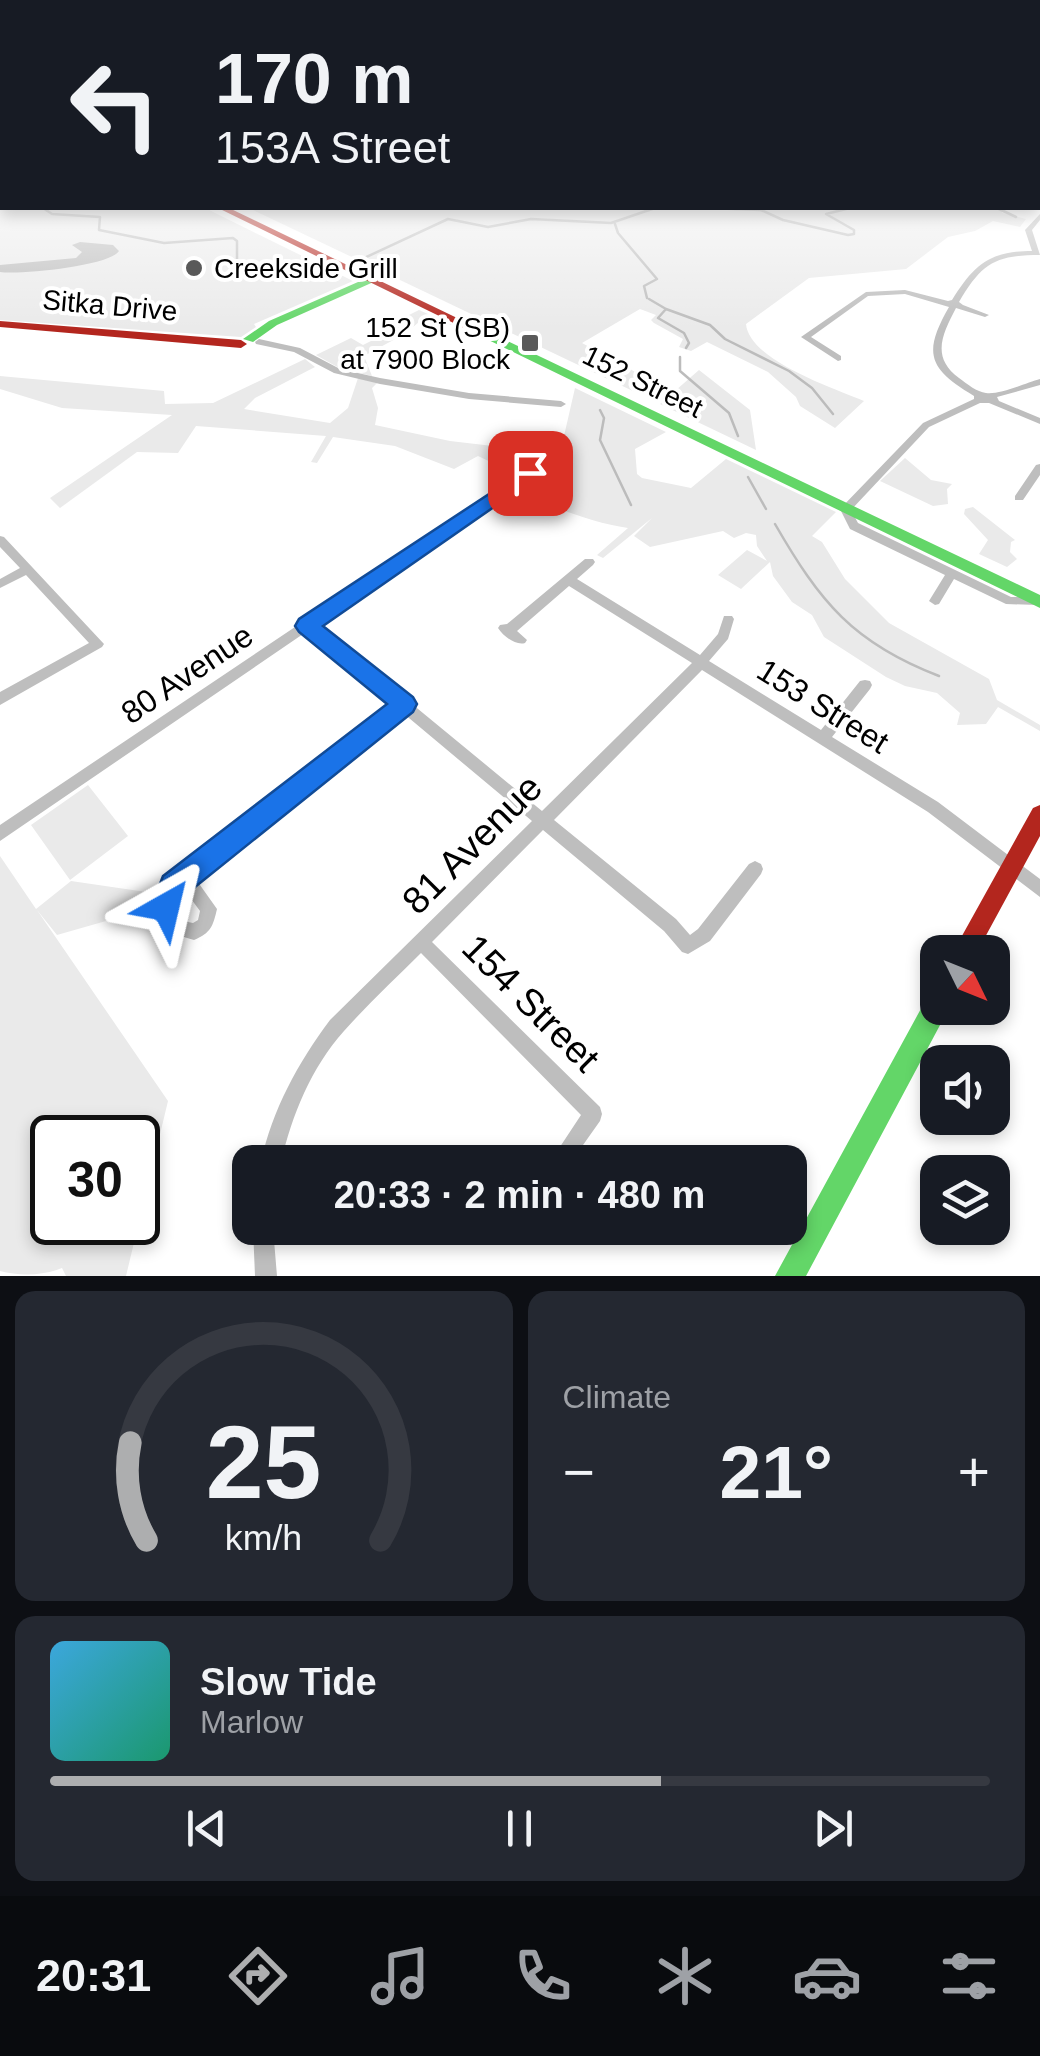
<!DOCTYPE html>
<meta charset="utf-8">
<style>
:root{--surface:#171b24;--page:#242831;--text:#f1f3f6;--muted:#9ea1a6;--line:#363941;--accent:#adaeaf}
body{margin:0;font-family:Helvetica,sans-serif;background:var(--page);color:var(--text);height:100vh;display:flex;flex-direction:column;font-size:38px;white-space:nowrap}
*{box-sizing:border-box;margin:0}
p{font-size:32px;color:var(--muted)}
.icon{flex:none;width:55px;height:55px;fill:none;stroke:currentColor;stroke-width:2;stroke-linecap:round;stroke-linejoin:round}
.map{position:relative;height:1276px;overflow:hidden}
.sheet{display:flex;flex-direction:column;gap:15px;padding:15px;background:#0d0f14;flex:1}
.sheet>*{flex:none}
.guide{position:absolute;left:0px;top:0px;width:1040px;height:210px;box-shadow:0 5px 15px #0003;background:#171b24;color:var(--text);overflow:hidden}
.needle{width:65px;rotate:133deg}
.tools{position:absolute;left:920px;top:935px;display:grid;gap:20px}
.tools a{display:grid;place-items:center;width:90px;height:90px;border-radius:20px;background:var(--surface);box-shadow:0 5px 15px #0003;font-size:50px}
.speed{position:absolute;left:30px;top:1115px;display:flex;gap:20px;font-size:50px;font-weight:700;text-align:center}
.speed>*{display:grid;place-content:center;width:130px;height:130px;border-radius:50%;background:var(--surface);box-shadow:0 5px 15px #0003;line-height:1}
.speed .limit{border:5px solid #111;border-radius:15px;background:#fff;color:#111}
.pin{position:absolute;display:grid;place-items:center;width:85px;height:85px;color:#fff;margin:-42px;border-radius:20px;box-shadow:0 5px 15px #0006}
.me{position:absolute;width:110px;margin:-55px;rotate:37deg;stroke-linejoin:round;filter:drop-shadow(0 0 8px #0008)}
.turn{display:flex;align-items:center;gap:35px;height:210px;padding:0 50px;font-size:45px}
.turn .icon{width:130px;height:130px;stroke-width:2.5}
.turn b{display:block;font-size:70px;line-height:85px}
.big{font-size:75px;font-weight:800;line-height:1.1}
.sheet .widget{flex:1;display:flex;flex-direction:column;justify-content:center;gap:15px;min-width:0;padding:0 35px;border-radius:20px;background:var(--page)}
.sheet .dial{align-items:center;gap:0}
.dial svg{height:260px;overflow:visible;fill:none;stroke:var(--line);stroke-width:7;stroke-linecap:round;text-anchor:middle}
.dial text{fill:var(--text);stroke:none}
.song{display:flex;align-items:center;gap:30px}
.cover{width:120px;height:120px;border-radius:15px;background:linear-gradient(135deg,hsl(200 70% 55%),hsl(160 70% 35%))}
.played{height:10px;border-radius:5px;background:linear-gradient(90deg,var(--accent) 65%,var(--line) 65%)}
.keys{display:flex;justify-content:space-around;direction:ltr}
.heat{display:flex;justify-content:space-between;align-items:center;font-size:55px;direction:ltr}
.sheet .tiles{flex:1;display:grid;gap:15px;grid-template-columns:1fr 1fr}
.widget:last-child{grid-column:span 2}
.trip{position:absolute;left:232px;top:1145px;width:575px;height:100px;border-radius:20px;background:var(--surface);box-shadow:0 5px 15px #0003;font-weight:800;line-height:100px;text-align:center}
.dock{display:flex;height:160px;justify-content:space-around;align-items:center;background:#090b0e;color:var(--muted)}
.dock .icon{width:70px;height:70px}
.dock .on{color:var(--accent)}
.dock b{font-size:45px;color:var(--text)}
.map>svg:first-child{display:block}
.green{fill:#eaeaea;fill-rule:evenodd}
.water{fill:#bcbcbc}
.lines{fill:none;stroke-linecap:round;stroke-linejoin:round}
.stream{stroke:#bcbcbc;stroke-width:2.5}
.street{fill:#bebebe;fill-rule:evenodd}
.fast{fill:#63d668;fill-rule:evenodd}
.jam{fill:#b3261e;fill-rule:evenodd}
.route{fill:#1a73e8;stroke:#114b97;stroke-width:2.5}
.poi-dot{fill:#595959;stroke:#fff;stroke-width:4}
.labels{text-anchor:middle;stroke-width:8;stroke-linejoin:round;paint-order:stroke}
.far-poi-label{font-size:28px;fill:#000;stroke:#fff;text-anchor:start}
.far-street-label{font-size:28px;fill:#000;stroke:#fff}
.street-label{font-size:32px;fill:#000;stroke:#fff}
.near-street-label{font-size:38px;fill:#000;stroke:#fff}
</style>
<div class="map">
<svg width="1040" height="1276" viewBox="0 0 1040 1276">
<rect width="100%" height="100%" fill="#fff"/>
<path class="green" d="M0,151L2,208H205L353,281L254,324L256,327L241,337L0,320Z
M249,208H1001L1002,213L1026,219L1020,227L993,221L975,231L948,237L906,269L809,278L746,324C749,360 833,388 864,401L835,428L800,406L796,397L768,372L707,342L691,351L679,347L683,339L654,323L651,320L656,315L640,309L582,343L652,381L635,392Z
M419,310L452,325L419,322C403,337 383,345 364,356L372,376L339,368L316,355L351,338L363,345L393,330L387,326Z
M305,359L315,367L255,398L244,409L330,423L348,408L358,378L377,383L372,388L378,408L375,425L450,441L528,450L547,448L564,436L575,388L666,432L635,449L637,474L642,478L691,488L726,459L836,512L812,536L822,542L845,579L889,623L989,679L997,700L1040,725V731L998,707L986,724L957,725L960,713L937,693L905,686L886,677L824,637L812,615L792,602L773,576L770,562L741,589L718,575L747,550L767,561L757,546L756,535L746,533L734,538L723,531L650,547L634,536L652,518L603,558L597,555L628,528C588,522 543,504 508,484L518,475L478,456L454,469L395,446L333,437L317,463L311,462L326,436L196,426L178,453L137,452L60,508L50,498L172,415L62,408L0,389V376L164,391L165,404L213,403Z
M699,370L750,410L756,450L660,404Z
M905,458L931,480L952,484L947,489L948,504L933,506L880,481Z
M973,507L1015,540L1011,542L1010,552L1017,559L1007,567L979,554L988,540L964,514L965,509Z
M88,785L128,836L70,880L31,825Z
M0,856L36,909L71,881L153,893L148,909L57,935L37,910L168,1101L126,1276H66L62,1268C43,1276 19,1276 0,1271ZM52,1138H138V1222H52Z"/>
<path class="water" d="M80,242L113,245L119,251C110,266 19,275 0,272V265L76,258L82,252L72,245Z"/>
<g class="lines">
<path class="stream" d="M43,208L52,214L100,217L99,230L164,243L233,238L237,241V263L244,268L280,261L339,268
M707,208L761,210L783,220L848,235L854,234V230L826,214L850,208
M997,208L1016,217
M615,224L618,233L657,279L644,286L647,298
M347,266L448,219L488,227L531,219L611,223L655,208
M649,299L666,309L658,318L684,333L689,343L686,348
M666,309L710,325L725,339L789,371L812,388L833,414
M680,357V371L729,413L738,436
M600,410L604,418L600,440L631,505
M748,477L766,509
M775,524C820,602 853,643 939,676"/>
<path class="street" d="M1040,214V220L1032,230L1040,255C995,255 982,263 959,302L963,305L989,315L985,317L956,308C942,335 931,357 959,378C967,384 977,392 986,393C999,395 1026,383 1040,379V385L997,397L999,401L1040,418V424L989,403H980L929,427L851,510L858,523L1011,597H1040V605H1038L1006,604L954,579L939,604L935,605L929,601L945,575L850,529L840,509L923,423L974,399V396C929,369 922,354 949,307L905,294L868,296L811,337L841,356V360L838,361L801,337L866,292L905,290L948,301L952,300C974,265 989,251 1032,251L1025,230Z
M259,339L300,348L340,369L380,378L469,393L561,401L566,404L561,407L469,399L380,384L334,373L294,352L256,344L255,342Z
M553,454L557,455V459L315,626L405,699L410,700L412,704L542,811L692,663L569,586L517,631L527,640L525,643C516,646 503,636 498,628L500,625L507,624L585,559H593L595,562L593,565L577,579L700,655L718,634L724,616H732L734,619L728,639L709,661L821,730L860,681L865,680L870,681L872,685L870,689L832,737L938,802L1040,879V897L928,812L702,670L554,820L676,919L690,935L698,929L749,864L755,861L761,864L763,869L761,874L710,941L688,954L682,952L664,931L543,830L432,942L600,1107L602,1114L600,1121L571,1162H550L581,1115L421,953C395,979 368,1004 344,1031C311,1068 292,1115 281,1162H261C272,1110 298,1063 330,1020L532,821L403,713L195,878L217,909C213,926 211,933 194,940L177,935L160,913L157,901L167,880L394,705L306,632L0,841V825ZM183,888L200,911L198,920L193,923L188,922L173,904L179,892Z
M1040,464V475L1023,500H1015V496L1036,465Z
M0,536L4,537L104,644L102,647L0,705V692L89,643L26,575L0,588V579L20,568L0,547Z
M253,1228H273L277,1276H255Z"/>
<path class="fast" d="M374,275L379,278L378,280L277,325L253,342L243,339L269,321Z
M472,328H480L1040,595V608L472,332Z
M938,991V1008H948L947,1012L806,1276H775L929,994Z"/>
<path class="jam" d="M218,208H229L482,330L472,332Z
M0,321L241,340L247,344L241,348L0,327Z
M1040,805V836L977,952H953L1033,808Z"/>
</g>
<linearGradient id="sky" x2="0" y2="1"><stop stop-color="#96b7d6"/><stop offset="0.46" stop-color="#fff"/><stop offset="1" stop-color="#fff" stop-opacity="0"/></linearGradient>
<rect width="1040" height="329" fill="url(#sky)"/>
<path class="route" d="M530,467L539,473L537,477L323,626L413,697L417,704L413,712L185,895L176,917L166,921L156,917L151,907L163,876L387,704L299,632L295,626L299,619Z"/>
<g class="poi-dot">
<circle cx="194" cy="268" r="10"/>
<rect x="520" y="333" width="20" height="20" rx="5"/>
</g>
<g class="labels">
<g class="far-poi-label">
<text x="214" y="278">Creekside Grill</text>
<text x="510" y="337" text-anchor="end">152 St (SB)<tspan x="510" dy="32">at 7900 Block</tspan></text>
</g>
<g class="far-street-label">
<text transform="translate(110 305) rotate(5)" y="10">Sitka Drive</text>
<text transform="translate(643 381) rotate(26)" y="10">152 Street</text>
</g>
<g class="street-label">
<text transform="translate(187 674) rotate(-34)" y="11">80 Avenue</text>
<text transform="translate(823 706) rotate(32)" y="11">153 Street</text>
</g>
<g class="near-street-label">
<text transform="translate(472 844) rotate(-45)" y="13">81 Avenue</text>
<text transform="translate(531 1003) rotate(45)" y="13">154 Street</text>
</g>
</g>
</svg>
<div class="tools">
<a><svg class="needle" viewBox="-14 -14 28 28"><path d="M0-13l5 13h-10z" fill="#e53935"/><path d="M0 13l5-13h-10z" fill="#9ea1a6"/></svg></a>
<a><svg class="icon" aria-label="sound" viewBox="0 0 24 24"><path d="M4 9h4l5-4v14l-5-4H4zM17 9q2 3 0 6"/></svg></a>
<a><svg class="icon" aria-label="layers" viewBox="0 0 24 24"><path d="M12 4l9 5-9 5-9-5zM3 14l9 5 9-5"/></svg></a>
</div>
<div class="speed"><div class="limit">30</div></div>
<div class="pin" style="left:530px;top:473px;background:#d93025"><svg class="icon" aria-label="arrive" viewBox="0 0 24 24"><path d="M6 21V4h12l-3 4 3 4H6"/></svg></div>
<svg class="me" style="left:166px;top:907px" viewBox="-20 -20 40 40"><path d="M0-17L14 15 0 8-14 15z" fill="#1a73e8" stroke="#fff" stroke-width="4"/></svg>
<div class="trip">20:33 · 2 min · 480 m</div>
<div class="guide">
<div class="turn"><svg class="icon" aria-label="left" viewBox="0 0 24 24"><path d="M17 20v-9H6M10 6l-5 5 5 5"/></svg><div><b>170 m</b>153A Street</div></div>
</div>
</div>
<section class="sheet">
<div class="tiles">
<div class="widget dial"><svg viewBox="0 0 100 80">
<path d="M14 69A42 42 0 1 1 86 69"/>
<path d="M14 69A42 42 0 0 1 9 39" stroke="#adaeaf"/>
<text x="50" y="56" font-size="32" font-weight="700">25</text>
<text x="50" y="72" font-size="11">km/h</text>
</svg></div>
<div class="widget"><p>Climate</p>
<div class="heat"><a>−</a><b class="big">21°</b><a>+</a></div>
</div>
<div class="widget">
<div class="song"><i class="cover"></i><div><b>Slow Tide</b><p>Marlow</p></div></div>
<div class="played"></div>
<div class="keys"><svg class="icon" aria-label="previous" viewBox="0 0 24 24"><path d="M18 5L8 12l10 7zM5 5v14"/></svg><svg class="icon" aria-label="pause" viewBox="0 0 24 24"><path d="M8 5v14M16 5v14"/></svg><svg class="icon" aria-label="next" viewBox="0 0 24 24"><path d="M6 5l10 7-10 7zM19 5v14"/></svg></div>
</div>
</div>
</section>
<nav class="dock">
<b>20:31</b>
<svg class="icon on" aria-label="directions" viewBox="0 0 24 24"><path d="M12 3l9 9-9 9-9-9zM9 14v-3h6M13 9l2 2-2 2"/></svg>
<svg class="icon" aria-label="music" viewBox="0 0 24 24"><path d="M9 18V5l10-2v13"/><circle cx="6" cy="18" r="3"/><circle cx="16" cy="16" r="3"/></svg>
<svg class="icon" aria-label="phone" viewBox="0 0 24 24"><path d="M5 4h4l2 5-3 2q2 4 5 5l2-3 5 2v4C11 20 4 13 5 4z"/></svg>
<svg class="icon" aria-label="climate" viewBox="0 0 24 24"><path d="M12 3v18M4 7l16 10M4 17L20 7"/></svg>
<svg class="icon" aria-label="car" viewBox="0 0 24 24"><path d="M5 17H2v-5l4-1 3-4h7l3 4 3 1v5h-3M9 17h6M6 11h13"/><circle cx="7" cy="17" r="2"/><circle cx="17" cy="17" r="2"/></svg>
<svg class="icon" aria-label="filters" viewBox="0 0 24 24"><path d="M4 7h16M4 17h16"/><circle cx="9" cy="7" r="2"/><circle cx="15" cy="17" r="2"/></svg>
</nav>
